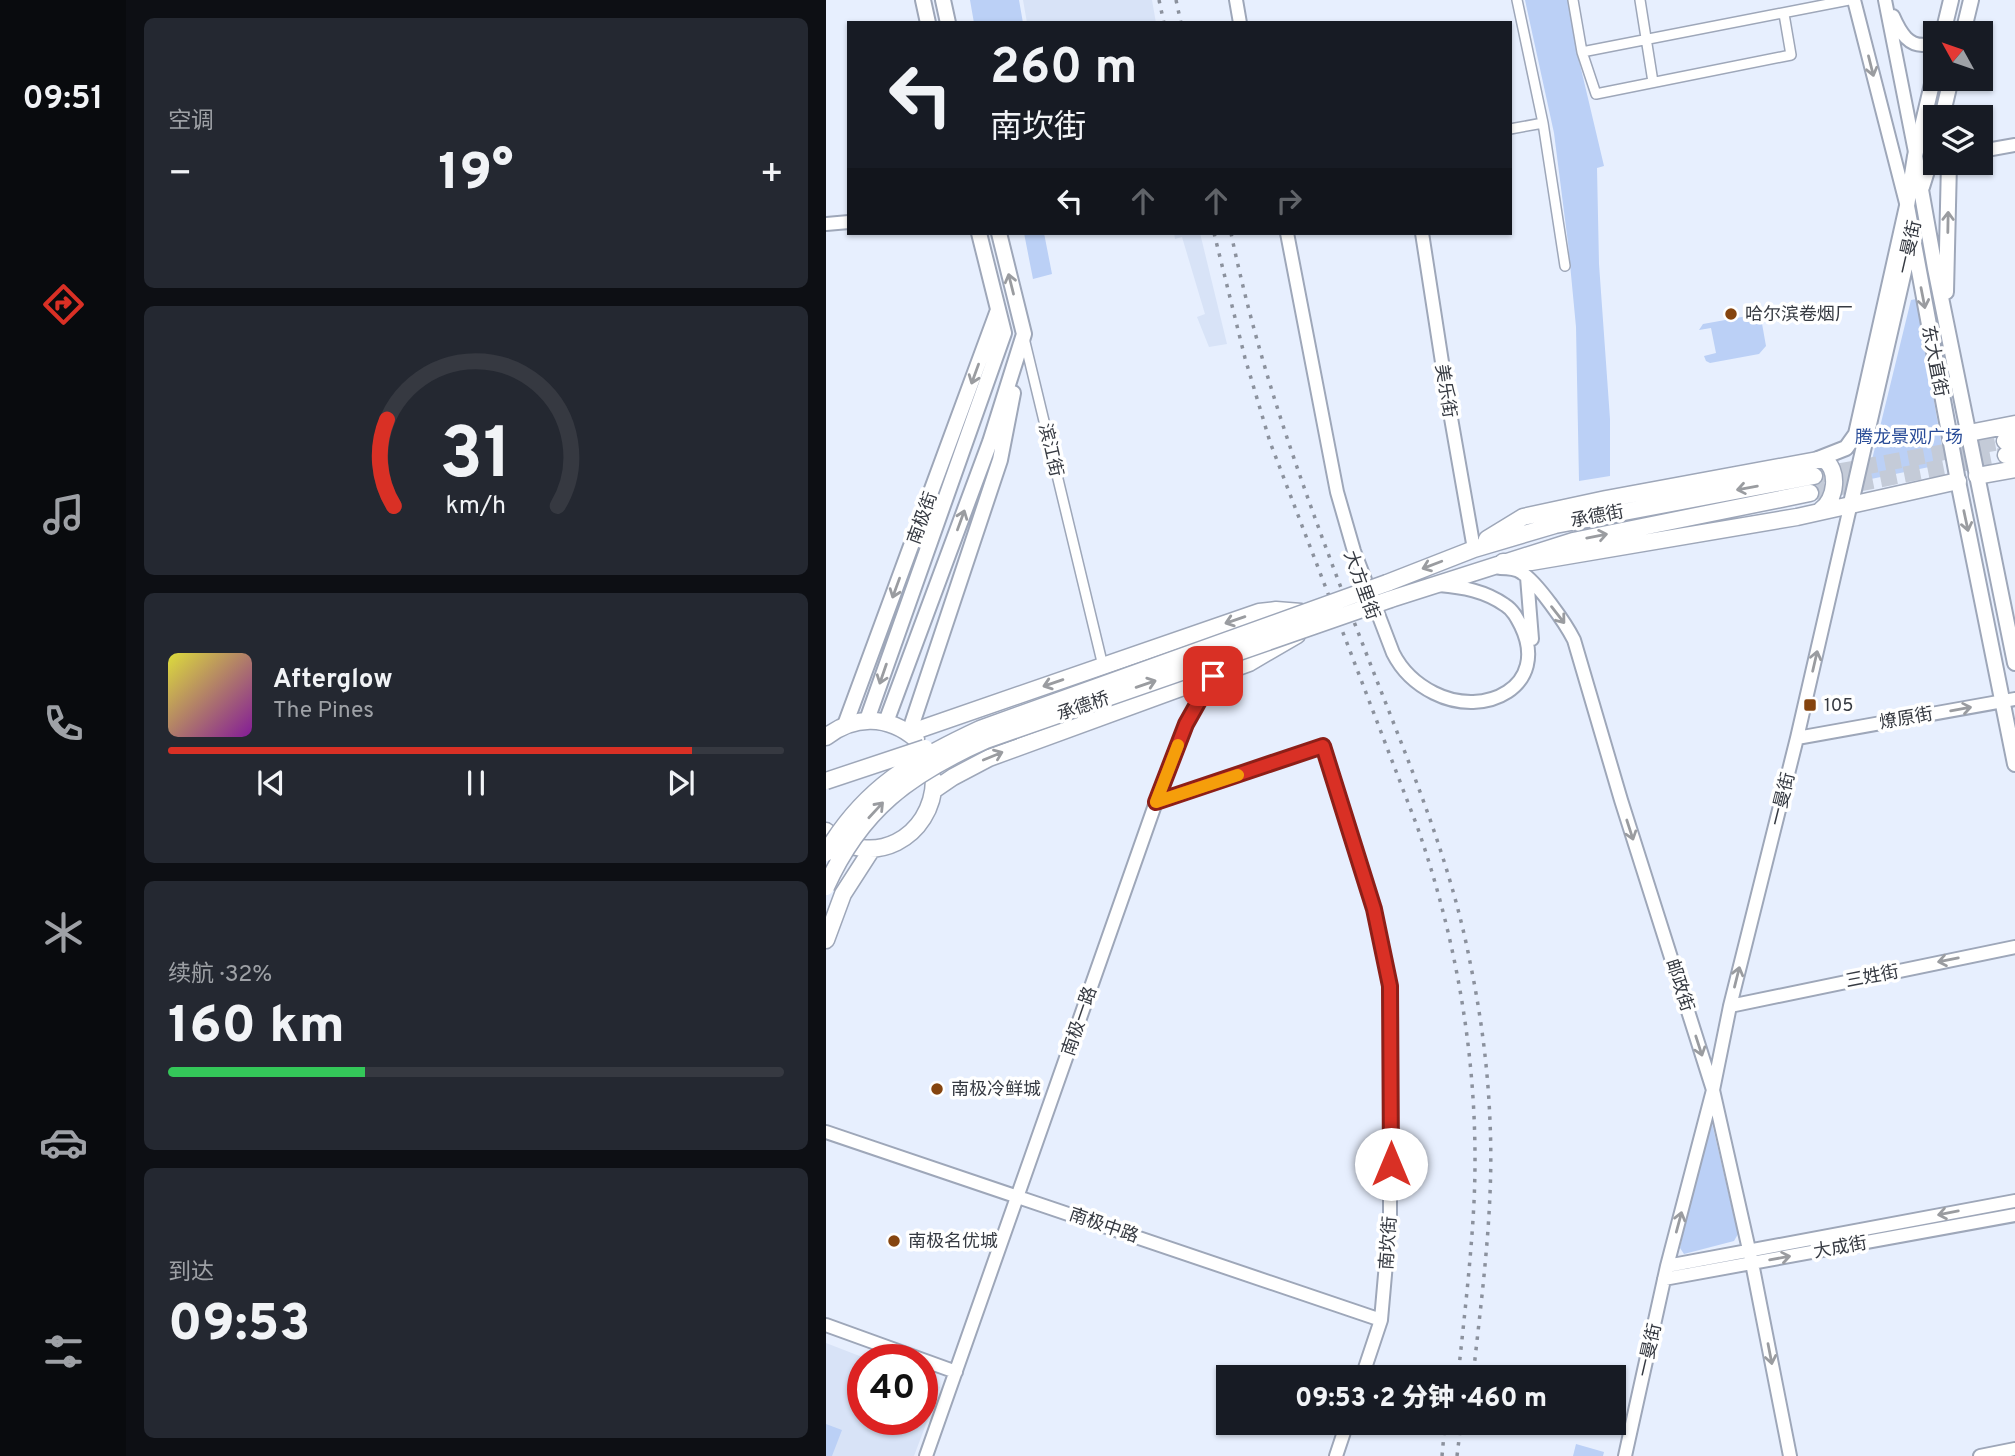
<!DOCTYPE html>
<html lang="zh">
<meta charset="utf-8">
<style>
:root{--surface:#171b24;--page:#242831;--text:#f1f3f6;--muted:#9ea1a6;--line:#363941;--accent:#d93025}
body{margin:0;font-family:Overpass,"Noto Sans SC",sans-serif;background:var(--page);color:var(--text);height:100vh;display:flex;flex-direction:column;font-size:26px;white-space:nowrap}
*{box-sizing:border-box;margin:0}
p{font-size:23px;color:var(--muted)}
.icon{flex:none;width:38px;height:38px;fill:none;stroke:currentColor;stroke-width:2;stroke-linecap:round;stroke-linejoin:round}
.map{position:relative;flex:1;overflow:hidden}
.side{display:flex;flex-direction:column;gap:18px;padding:18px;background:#0d0f14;width:700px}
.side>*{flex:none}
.banner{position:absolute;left:21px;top:21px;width:665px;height:214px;border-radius:0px;box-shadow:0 2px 5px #0004;background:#171b24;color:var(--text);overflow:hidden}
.needle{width:46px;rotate:310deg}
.controls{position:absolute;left:1097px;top:21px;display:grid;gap:14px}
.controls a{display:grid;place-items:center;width:70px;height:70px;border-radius:0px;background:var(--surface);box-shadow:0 2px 5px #0004;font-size:35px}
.speed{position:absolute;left:21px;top:1344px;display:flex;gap:14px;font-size:35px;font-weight:700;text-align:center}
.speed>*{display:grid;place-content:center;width:91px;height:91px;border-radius:50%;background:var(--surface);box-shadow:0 2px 5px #0004;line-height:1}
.speed .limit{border:10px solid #d22;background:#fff;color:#111}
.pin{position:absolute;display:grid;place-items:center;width:60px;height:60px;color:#fff;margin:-30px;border-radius:14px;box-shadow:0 4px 10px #0006}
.me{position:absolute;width:77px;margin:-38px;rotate:0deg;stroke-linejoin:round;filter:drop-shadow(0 0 5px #0008)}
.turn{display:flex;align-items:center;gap:24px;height:147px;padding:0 28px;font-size:32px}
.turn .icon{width:91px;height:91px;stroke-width:2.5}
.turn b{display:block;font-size:49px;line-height:60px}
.lanes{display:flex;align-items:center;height:66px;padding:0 28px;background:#0003;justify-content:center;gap:35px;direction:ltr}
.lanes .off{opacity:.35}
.big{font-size:52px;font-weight:800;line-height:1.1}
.side .tile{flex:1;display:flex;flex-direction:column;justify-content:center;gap:10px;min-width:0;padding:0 24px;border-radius:10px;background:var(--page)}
.side .dial{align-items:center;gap:0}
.dial svg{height:182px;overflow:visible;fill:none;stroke:var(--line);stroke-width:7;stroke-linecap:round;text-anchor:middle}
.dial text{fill:var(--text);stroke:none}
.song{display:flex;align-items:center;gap:21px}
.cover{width:84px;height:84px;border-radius:10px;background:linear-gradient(135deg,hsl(60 70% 55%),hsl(290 70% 35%))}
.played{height:7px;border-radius:4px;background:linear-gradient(90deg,var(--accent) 85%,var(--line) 85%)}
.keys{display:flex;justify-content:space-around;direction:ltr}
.heat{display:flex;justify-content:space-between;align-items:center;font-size:38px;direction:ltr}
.charge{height:10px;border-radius:5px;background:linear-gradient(90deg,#34c759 32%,var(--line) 0)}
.trip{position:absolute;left:390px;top:1365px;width:410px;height:70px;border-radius:0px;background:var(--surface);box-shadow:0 2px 5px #0004;font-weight:800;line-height:70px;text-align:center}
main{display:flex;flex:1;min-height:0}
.tab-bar{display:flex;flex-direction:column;width:126px;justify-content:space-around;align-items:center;background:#090b0e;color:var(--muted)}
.tab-bar .icon{width:49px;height:49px}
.tab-bar .on{color:var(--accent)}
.tab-bar b{font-size:32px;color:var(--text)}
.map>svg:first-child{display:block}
.built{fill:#d8e3f7}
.green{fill:#bbd0f6}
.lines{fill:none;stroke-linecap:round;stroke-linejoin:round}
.highway-tunnel{stroke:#c4cbd8;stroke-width:16;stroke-dasharray:16 8;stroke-linecap:butt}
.street-casing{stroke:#9ea7b9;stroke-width:12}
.secondary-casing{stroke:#9ea7b9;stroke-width:16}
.primary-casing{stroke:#9ea7b9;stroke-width:18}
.highway-casing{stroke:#9ea7b9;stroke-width:19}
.street{stroke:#fff;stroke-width:9}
.secondary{stroke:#fff;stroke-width:12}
.primary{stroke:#fff;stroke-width:14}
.highway{stroke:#fff;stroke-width:16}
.rail{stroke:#8b919d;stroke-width:3.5;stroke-dasharray:3.5 7;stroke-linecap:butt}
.highway-bridge-casing{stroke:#9ea7b9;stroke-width:19;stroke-linecap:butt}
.highway-bridge{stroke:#fff;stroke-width:16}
.oneway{stroke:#9a9ca0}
.route-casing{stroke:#8d1f18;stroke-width:18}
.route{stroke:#d93025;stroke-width:12}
.slow{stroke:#f59e0b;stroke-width:12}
.poi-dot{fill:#85440f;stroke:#fff;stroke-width:2.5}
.labels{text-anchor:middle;stroke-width:7;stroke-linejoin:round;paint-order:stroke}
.street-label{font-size:18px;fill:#363a42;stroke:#fff}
.poi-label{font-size:18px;fill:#363a42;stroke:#fff;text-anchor:start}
.park-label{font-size:18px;fill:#294c98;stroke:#fff}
</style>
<main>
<nav class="tab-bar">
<b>09:51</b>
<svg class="icon on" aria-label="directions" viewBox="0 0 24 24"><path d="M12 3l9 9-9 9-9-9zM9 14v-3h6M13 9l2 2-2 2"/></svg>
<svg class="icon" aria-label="music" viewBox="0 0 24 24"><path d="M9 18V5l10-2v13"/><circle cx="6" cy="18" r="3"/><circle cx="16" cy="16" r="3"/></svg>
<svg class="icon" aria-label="phone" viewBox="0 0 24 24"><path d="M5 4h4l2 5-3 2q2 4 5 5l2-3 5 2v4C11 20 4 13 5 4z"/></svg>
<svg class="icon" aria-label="climate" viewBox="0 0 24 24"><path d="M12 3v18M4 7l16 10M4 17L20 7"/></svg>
<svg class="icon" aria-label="car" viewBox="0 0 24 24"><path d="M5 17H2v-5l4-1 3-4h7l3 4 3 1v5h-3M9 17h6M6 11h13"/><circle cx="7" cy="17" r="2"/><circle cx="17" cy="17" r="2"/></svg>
<svg class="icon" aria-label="filters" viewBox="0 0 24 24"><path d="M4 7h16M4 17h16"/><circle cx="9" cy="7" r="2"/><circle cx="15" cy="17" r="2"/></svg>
</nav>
<section class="side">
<div class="tile"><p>空调</p>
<div class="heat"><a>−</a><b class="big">19°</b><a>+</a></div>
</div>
<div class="tile dial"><svg viewBox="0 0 100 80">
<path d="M14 69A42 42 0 1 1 86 69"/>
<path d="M14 69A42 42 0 0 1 11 31" stroke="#d93025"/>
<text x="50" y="56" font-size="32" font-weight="700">31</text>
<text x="50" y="72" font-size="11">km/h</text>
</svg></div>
<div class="tile">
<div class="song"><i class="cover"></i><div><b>Afterglow</b><p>The Pines</p></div></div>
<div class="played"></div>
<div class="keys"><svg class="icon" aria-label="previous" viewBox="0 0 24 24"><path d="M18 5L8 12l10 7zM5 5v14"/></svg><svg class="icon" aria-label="pause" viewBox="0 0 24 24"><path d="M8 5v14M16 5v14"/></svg><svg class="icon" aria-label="next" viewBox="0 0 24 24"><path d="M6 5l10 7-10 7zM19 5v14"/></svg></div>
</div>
<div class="tile"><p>续航 · 32%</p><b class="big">160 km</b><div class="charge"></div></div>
<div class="tile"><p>到达</p><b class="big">09:53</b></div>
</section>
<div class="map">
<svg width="1189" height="1456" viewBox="0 0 1189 1456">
<rect width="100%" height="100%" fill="#e7effe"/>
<path class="built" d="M197,0H326L330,23H201Z
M348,233H374L401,344L383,347L371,317L379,314L356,237L349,239Z
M0,1343L44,1360H37V1419H96V1380L114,1387L88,1456H0Z"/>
<path class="green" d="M144,0H193L197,23H148Z
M699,0H742L752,56L778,166L771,168L773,264L784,419V476L753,481L750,327L742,243L728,133Z
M198,233H218L226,274L207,279Z
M1090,299L1118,458L1113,465L1045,479L1042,476L1085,300Z
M927,315L935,318L940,346L933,354L884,363L880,361L878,356L890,353L885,328L873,330L877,324Z
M886,1123L912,1234L908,1241L858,1254L854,1248L881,1124Z
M0,1424L16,1430L6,1456H0Z
M750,1444L778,1452L777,1456H747Z"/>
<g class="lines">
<path class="highway-tunnel" d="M988,476L1179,441
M984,493L1180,455"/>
<defs>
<path id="street" d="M691,0L717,123L739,266
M747,0L756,52L770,94L965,55L958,14
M814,0L827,82
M756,52L1023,0
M684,129L717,123
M198,338L277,666"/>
<path id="secondary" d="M410,0L414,23
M1028,0L1080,203
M1059,0L1089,152
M1067,16C1074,32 1083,49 1103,44L1110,35
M1155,151L1189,145
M0,224L23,222
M461,233L511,492L528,551L567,653C576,671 590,684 608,693C659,719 724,686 695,626C691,618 687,610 679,605C659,591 637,587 613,585
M596,233L622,401L648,549
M674,568C681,568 690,568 696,573C711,582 740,624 748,640L795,800L887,1090L926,1263L964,1456
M701,577L706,639
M971,738L1189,699
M330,802L497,746L548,909L564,986V1218L555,1320L536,1377
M904,1006L1189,947
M0,1132L555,1320
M841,1266L1189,1201
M838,1279L1189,1215
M0,1325L130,1372
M100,1456L330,802L360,725L387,676
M510,1456L521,1423
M799,1456L841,1266L887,1090L904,1006L971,738L1025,503
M1154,1456L1189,1449"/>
<path id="primary" d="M97,0L102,23
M117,0L122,23
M1117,33L1125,0
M1137,33L1145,0
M1116,117L1125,79
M1089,156L1109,268L1189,663
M1096,187L1110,142
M1081,206L1132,481L1189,764
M1120,292L1123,163
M992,459L1020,448L1030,434L1081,206L1089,156L1110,67
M1025,503L1084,245
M41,720L178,333L153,233
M60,722L164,442L198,334L173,233
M19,725L172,310
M83,733L174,460L187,393"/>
<path id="highway" d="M1143,433L1189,424
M1179,441L1189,439
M1180,455L1189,453
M1151,476L1189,469
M661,539L697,517L780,499L997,459C1014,469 1010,500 995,510
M677,562H705L971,517L1132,481
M561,583L648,549L729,525L988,476
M565,599L747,541L984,493
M83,733L433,612L450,610L475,612
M0,737C28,715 62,715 90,739
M108,790L127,777L163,758L423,663L471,635
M0,831C45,871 107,838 108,780
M0,940L17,894L46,849"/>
</defs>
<use href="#street" class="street-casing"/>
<use href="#secondary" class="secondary-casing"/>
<use href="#primary" class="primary-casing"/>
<use href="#highway" class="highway-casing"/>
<use href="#street" class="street"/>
<use href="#secondary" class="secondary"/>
<use href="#primary" class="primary"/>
<use href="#highway" class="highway"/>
<path class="rail" d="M333,0L338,23
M350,0L355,23
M388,233L419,358L444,442L591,826C633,946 654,1075 648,1202C645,1261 638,1319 632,1377
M405,233C436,383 489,521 544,663C582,761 624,858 644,962C655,1015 662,1068 664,1122C668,1207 656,1293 647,1377
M616,1456L619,1423
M631,1456L635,1423"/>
<defs>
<path id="highway-bridge" d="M0,781L99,748
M0,853C38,788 87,760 154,729L561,583
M0,887C35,809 84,774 160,740L565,599"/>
</defs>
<use href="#highway-bridge" class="highway-bridge-casing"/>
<use href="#highway-bridge" class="highway-bridge"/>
</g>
<defs><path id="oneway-shaft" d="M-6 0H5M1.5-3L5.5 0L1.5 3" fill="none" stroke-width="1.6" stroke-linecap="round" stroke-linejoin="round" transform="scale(1.75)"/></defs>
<g class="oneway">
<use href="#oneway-shaft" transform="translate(1045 66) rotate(76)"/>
<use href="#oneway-shaft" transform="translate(1122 222) rotate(-89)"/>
<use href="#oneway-shaft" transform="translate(185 284) rotate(-104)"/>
<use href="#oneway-shaft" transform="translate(1097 298) rotate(79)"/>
<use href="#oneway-shaft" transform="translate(149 374) rotate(110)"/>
<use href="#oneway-shaft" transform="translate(921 488) rotate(170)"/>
<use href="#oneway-shaft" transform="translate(135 520) rotate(-70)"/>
<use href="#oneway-shaft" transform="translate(1140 521) rotate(78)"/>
<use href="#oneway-shaft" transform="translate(771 536) rotate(-11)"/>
<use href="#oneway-shaft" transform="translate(606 565) rotate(159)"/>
<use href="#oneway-shaft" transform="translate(70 588) rotate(110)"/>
<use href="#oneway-shaft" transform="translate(732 615) rotate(52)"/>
<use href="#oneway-shaft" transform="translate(409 620) rotate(161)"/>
<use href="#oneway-shaft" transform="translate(989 661) rotate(-77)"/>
<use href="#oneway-shaft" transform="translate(57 674) rotate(109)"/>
<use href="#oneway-shaft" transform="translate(227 683) rotate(161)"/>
<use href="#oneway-shaft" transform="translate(320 684) rotate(-19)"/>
<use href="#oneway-shaft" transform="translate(1135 709) rotate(-10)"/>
<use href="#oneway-shaft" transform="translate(167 756) rotate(-22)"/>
<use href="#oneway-shaft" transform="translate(50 810) rotate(-47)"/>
<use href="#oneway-shaft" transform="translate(804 830) rotate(72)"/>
<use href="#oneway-shaft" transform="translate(1122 960) rotate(169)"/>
<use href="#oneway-shaft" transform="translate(911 977) rotate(-76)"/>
<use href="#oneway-shaft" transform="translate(873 1046) rotate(72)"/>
<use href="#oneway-shaft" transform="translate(1122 1213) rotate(169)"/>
<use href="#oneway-shaft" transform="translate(853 1222) rotate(-75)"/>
<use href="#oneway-shaft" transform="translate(954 1258) rotate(-10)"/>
<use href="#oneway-shaft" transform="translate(944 1354) rotate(79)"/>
</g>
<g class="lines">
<defs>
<path id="route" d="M387,676L360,724L330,802L497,746L548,909L564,986L565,1164"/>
</defs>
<use href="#route" class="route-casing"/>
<use href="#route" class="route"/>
<path class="slow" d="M352,745L330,802L412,775"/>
</g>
<g class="poi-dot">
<circle cx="905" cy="314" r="7"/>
<rect x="977" y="698" width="14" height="14" rx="3.5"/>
<circle cx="111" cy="1089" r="7"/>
<circle cx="68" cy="1241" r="7"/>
</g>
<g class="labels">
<g class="street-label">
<text transform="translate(1083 247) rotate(-77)" y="6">一曼街</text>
<text transform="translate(1109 361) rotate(79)" y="6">东大直街</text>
<text transform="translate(620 391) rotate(81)" y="6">美乐街</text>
<text transform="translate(225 450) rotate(77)" y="6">滨江街</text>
<text transform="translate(771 516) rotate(-11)" y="6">承德街</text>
<text transform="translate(96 518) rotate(-70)" y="6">南极街</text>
<text transform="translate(536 585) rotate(70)" y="6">大方里街</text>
<text transform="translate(257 706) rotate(-19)" y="6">承德桥</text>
<text transform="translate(1080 718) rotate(-10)" y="6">燎原街</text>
<text transform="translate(956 799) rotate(-76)" y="6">一曼街</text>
<text transform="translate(1046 976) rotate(-11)" y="6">三姓街</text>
<text transform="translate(854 985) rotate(72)" y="6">邮政街</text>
<text transform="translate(253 1021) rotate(-71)" y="6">南极一路</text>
<text transform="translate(278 1225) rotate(19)" y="6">南极中路</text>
<text transform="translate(562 1243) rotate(-86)" y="6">南坎街</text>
<text transform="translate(1014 1247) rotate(-10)" y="6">大成街</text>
<text transform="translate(823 1350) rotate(-77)" y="6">一曼街</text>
</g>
<g class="poi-label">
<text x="919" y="320">哈尔滨卷烟厂</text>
<text x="998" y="711">105</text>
<text x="125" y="1095">南极冷鲜城</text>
<text x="82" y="1247">南极名优城</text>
</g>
<g class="park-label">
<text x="1083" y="443">腾龙景观广场</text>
</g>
</g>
</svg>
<div class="controls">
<a><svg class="needle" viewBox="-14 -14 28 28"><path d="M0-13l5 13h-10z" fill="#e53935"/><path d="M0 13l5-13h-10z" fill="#9ea1a6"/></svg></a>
<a><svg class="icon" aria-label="layers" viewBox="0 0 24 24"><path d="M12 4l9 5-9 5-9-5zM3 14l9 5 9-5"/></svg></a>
</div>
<div class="speed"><div class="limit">40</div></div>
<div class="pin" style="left:387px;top:676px;background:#d93025"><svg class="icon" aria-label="arrive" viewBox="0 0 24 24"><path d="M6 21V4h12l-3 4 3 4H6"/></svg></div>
<svg class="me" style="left:565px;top:1164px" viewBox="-20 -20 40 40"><circle r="19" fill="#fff"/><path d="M0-13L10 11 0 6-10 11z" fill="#d93025"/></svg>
<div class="trip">09:53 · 2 分钟 · 460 m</div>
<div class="banner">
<div class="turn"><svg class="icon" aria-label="left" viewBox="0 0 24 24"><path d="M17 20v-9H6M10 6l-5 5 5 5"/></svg><div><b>260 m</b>南坎街</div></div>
<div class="lanes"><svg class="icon" aria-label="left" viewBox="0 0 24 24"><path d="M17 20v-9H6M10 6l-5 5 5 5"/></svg><svg class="icon off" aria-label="ahead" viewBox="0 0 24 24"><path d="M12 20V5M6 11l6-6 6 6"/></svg><svg class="icon off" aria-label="ahead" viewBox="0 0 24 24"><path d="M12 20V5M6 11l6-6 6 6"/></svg><svg class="icon off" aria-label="right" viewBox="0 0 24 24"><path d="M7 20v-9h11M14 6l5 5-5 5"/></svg></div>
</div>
</div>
</main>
